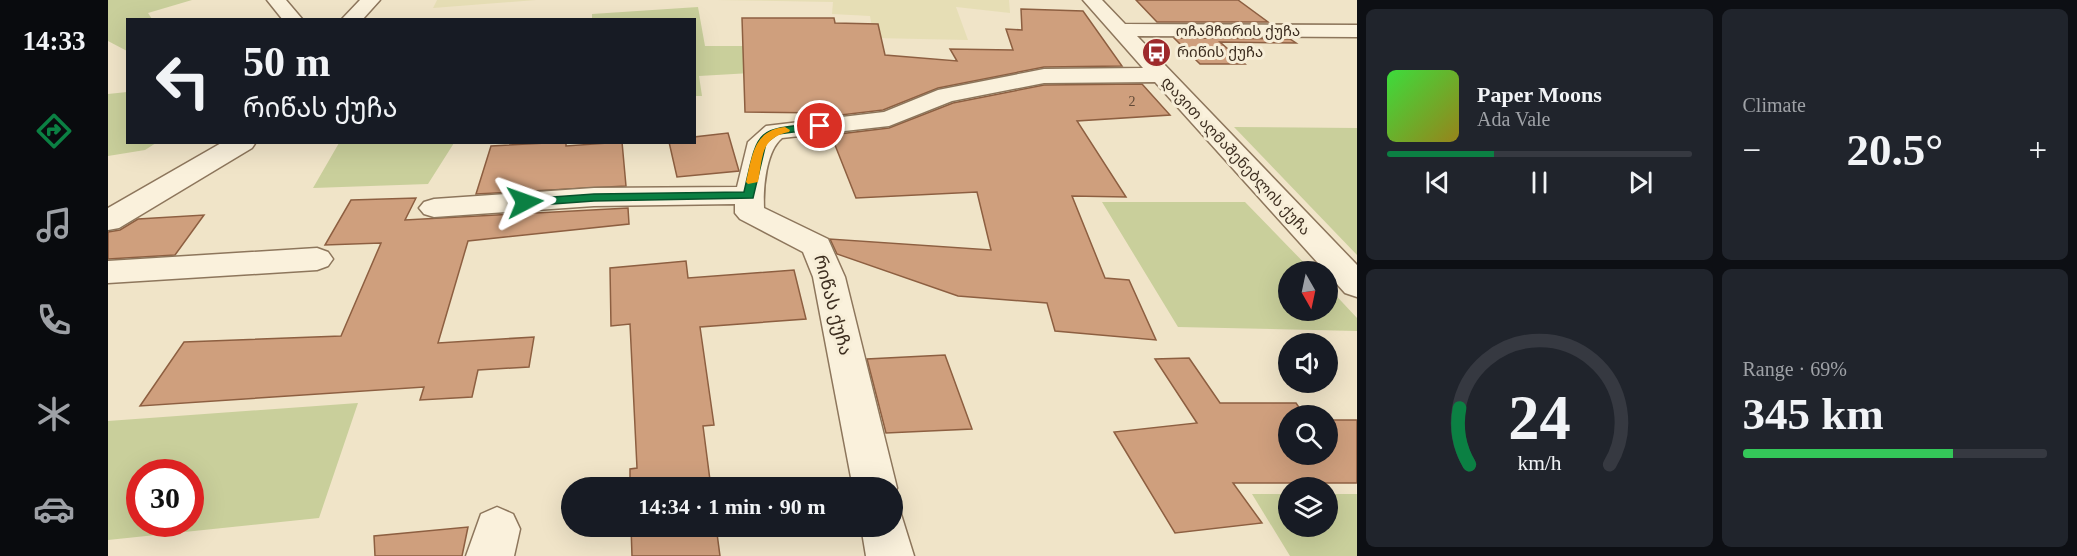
<!DOCTYPE html>
<meta charset="utf-8">
<style>
:root{--surface:#171b24;--page:#20242c;--text:#f1f3f6;--muted:#9ea1a6;--line:#363941;--accent:#0b8043}
body{margin:0;font-family:"Times New Roman","Noto Sans Georgian",serif;background:var(--page);color:var(--text);height:100vh;display:flex;flex-direction:column;font-size:22px;white-space:nowrap}
*{box-sizing:border-box;margin:0}
p{font-size:20px;color:var(--muted)}
.icon{flex:none;width:33px;height:33px;fill:none;stroke:currentColor;stroke-width:2;stroke-linecap:round;stroke-linejoin:round}
.map{position:relative;flex:1;overflow:hidden}
.side{display:flex;flex-direction:column;gap:9px;padding:9px;background:#0d0f14;width:720px}
.side>*{flex:none}
.guide{position:absolute;left:18px;top:18px;width:570px;height:126px;border-radius:0px;box-shadow:0 6px 24px #0002;background:#171b24;color:var(--text);overflow:hidden}
.needle{width:39px;rotate:171deg}
.fabs{position:absolute;left:1170px;top:261px;display:grid;gap:12px}
.fabs a{display:grid;place-items:center;width:60px;height:60px;border-radius:50%;background:var(--surface);box-shadow:0 6px 24px #0002;font-size:30px}
.speed{position:absolute;left:18px;top:459px;display:flex;gap:12px;font-size:30px;font-weight:700;text-align:center}
.speed>*{display:grid;place-content:center;width:78px;height:78px;border-radius:50%;background:var(--surface);box-shadow:0 6px 24px #0002;line-height:1}
.speed .limit{border:9px solid #d22;background:#fff;color:#111}
.pin{position:absolute;display:grid;place-items:center;width:51px;height:51px;color:#fff;margin:-26px;border:3px solid #fff;border-radius:50%;box-shadow:0 2px 6px #0007}
.me{position:absolute;width:66px;margin:-33px;rotate:86deg;stroke-linejoin:round;filter:drop-shadow(0 0 4px #0008)}
.turn{display:flex;align-items:center;gap:21px;height:126px;padding:0 18px;font-size:27px}
.turn .icon{width:78px;height:78px;stroke-width:2.5}
.turn b{display:block;font-size:42px;line-height:51px}
.big{font-size:45px;font-weight:700;line-height:1.1}
.side .tile{flex:1;display:flex;flex-direction:column;justify-content:center;gap:9px;min-width:0;padding:0 21px;border-radius:9px;background:var(--page)}
.side .dial{align-items:center;gap:0}
.dial svg{height:156px;overflow:visible;fill:none;stroke:var(--line);stroke-width:7;stroke-linecap:round;text-anchor:middle}
.dial text{fill:var(--text);stroke:none}
.song{display:flex;align-items:center;gap:18px}
.cover{width:72px;height:72px;border-radius:9px;background:linear-gradient(135deg,hsl(120 70% 55%),hsl(50 70% 35%))}
.played{height:6px;border-radius:3px;background:linear-gradient(90deg,var(--accent) 35%,var(--line) 35%)}
.keys{display:flex;justify-content:space-around;direction:ltr}
.heat{display:flex;justify-content:space-between;align-items:center;font-size:33px;direction:ltr}
.charge{height:9px;border-radius:4px;background:linear-gradient(90deg,#34c759 69%,var(--line) 0)}
.side .tiles{flex:1;display:grid;gap:9px;grid-template-columns:repeat(2,1fr)}
.trip{position:absolute;left:453px;top:477px;width:342px;height:60px;border-radius:30px;background:var(--surface);box-shadow:0 6px 24px #0002;font-weight:700;line-height:60px;text-align:center}
main{display:flex;flex:1;min-height:0}
.dock{display:flex;flex-direction:column;width:108px;justify-content:space-around;align-items:center;background:#090b0e;color:var(--muted)}
.dock .icon{width:42px;height:42px}
.dock .selected{color:var(--accent)}
.dock b{font-size:27px;color:var(--text)}
.map>svg:first-child{display:block}
.farmland{fill:#e6deb5}
.green{fill:#c9cf9b;fill-rule:evenodd}
.building{fill:#cf9f7d;stroke:#8d5f41;stroke-width:1.5}
.lines{fill:none;stroke-linecap:round;stroke-linejoin:round}
.minor-casing{stroke:#8d765c;stroke-width:3}
.minor{fill:#faf1dc;fill-rule:evenodd}
.route{fill:#0b8043;stroke:#07532c;stroke-width:1.5}
.slow{fill:#f59e0b}
.labels{text-anchor:middle;stroke-width:6;stroke-linejoin:round;paint-order:stroke}
.far-number-label{font-size:14px;fill:#624a37}
.far-street-label{font-size:15px;fill:#3d2e20;stroke:#f7eed8}
.far-poi-label{font-size:15px;fill:#3d2e20;stroke:#f7eed8;text-anchor:start}
.street-label{font-size:18px;fill:#3d2e20;stroke:#f7eed8}
</style>
<main>
<nav class="dock">
<b>14:33</b>
<svg class="icon selected" aria-label="directions" viewBox="0 0 24 24"><path d="M12 3l9 9-9 9-9-9zM9 14v-3h6M13 9l2 2-2 2"/></svg>
<svg class="icon" aria-label="music" viewBox="0 0 24 24"><path d="M9 18V5l10-2v13"/><circle cx="6" cy="18" r="3"/><circle cx="16" cy="16" r="3"/></svg>
<svg class="icon" aria-label="phone" viewBox="0 0 24 24"><path d="M5 4h4l2 5-3 2q2 4 5 5l2-3 5 2v4C11 20 4 13 5 4z"/></svg>
<svg class="icon" aria-label="climate" viewBox="0 0 24 24"><path d="M12 3v18M4 7l16 10M4 17L20 7"/></svg>
<svg class="icon" aria-label="car" viewBox="0 0 24 24"><path d="M5 17H2v-5l4-1 3-4h7l3 4 3 1v5h-3M9 17h6M6 11h13"/><circle cx="7" cy="17" r="2"/><circle cx="17" cy="17" r="2"/></svg>
</nav>
<div class="map">
<svg width="1249" height="556" viewBox="0 0 1249 556">
<rect width="100%" height="100%" fill="#f0e4c8"/>
<path class="farmland" d="M329,0H428L325,8Z
M608,0H901L902,13L848,7L860,40L766,38L762,16L724,14L725,2Z"/>
<path class="green" d="M0,0H84L40,13L44,19L20,20L19,51L0,41Z
M590,7L597,46H706L714,69L591,76L594,96H587L586,20L484,19V14Z
M19,92L20,142L48,143L37,150L0,156V94Z
M1126,127L1249,128V255Z
M231,143V142L346,143L320,184L205,188Z
M994,202H1137L1204,271L1180,272V310H1220V287L1249,318V331L1070,327Z
M250,403L211,518L0,540V421ZM82,472V524H32V472Z
M1144,494H1180V526H1220V494H1249V556H1182Z"/>
<path class="building" d="M1028,0H1130L1160,22H1049Z
M913,9L975,11L1014,66L936,67L830,88L775,110L716,117L715,113L637,112L634,18H726L727,23L770,24L777,55L849,61L842,49L905,50L898,29L914,30Z
M1066,38L1182,39L1188,43L1112,42L1137,64H1092Z
M1034,84L1062,115L969,121L1018,197L964,196L997,278L1021,280L1048,340L947,331L939,303L850,296L729,254L722,239L883,250L869,192L748,198L723,135L781,128L845,103L936,85Z
M620,133L631,171L569,177L561,142H586V137Z
M458,142V146L514,142L518,186L368,194L383,146Z
M308,198L297,220L520,208L521,224L360,241L330,343L426,337L421,367L370,370L364,397L312,400L316,387L32,406L76,342L233,336L273,243L217,245L243,200Z
M96,215L67,255L0,259V232L12,230L30,219Z
M578,261L580,278L686,270L698,319L592,327L606,425L595,426L603,488H522V469L529,468L522,324L503,326L502,268Z
M837,355L864,429L778,433L759,359Z
M1081,358L1112,403H1188L1197,416H1180V454H1220V420H1249V483H1125L1154,523L1067,533L1006,432L1089,423L1047,359Z
M523,526H608L612,556H524Z
M360,527L354,556H267L266,536Z"/>
<g class="lines">
<defs>
<path id="minor" d="M159,0H178L195,20H175Z
M252,0H272L254,20H233Z
M975,0H994L1017,24L1249,25V37L1029,36L1249,265V297L1237,293L1047,82L936,83L844,101L781,126L674,138C658,151 655,188 656,208L720,239L737,277L789,488L784,498V488H745L705,277L695,252L632,219L627,213V204L486,206L326,217L316,214L311,208L316,202L326,199L486,188L629,187L640,142L658,126L776,112L830,90L936,69L1035,68Z
M115,142H148L144,148L11,228L0,230V208Z
M209,248L220,252L225,259L220,266L209,270L0,283V261Z
M389,507L405,514L412,529L406,556H358L373,514Z
M784,508L792,511L806,556H758L753,526H784Z"/>
</defs>
<use href="#minor" class="minor-casing"/>
<use href="#minor" class="minor"/>
</g>
<path class="route" d="M712,123L716,124V128L670,134L658,143L645,198L486,201L417,206L411,202L417,199L486,194L636,192C651,127 646,130 712,123Z"/>
<path class="slow" d="M677,127L682,130L681,132C652,138 655,157 650,182L640,184L638,182C644,156 646,130 677,127Z"/>
<defs>
<symbol id="bus-disc" viewBox="-11 -11 22 22"><circle r="9.5" fill="#9e2a2b" stroke="#f7eed8"/><path d="M-5-6H5V4H4V6H2V4H-2V6H-4V4H-5ZM-3.5-4V0h7V-4ZM-3.5 1.2v1.5H-2V1.2ZM2 1.2v1.5H3.5V1.2Z" fill="#fff"/></symbol>
</defs>
<g fill-rule="evenodd">
<use href="#bus-disc" x="1032" y="36" width="33" height="33"/>
</g>
<g class="labels">
<g class="far-number-label">
<text x="1024" y="106">2</text>
</g>
<g class="far-street-label">
<text x="1130" y="36">ოჩამჩირის ქუჩა</text>
<text transform="translate(1128 156) rotate(47)" y="5">დავით აღმაშენებლის ქუჩა</text>
</g>
<g class="far-poi-label">
<text x="1069" y="57">რიწის ქუჩა</text>
</g>
<g class="street-label">
<text transform="translate(725 305) rotate(75)" y="6">რიწას ქუჩა</text>
</g>
</g>
</svg>
<div class="fabs">
<a><svg class="needle" viewBox="-14 -14 28 28"><path d="M0-13l5 13h-10z" fill="#e53935"/><path d="M0 13l5-13h-10z" fill="#9ea1a6"/></svg></a>
<a><svg class="icon" aria-label="sound" viewBox="0 0 24 24"><path d="M4 9h4l5-4v14l-5-4H4zM17 9q2 3 0 6"/></svg></a>
<a><svg class="icon" aria-label="search" viewBox="0 0 24 24"><circle cx="10" cy="10" r="6"/><path d="M15 15l6 6"/></svg></a>
<a><svg class="icon" aria-label="layers" viewBox="0 0 24 24"><path d="M12 4l9 5-9 5-9-5zM3 14l9 5 9-5"/></svg></a>
</div>
<div class="speed"><div class="limit">30</div></div>
<div class="pin" style="left:712px;top:126px;background:#d93025"><svg class="icon" aria-label="arrive" viewBox="0 0 24 24"><path d="M6 21V4h12l-3 4 3 4H6"/></svg></div>
<svg class="me" style="left:417px;top:202px" viewBox="-20 -20 40 40"><path d="M0-17L14 15 0 8-14 15z" fill="#0b8043" stroke="#fff" stroke-width="4"/></svg>
<div class="trip">14:34 · 1 min · 90 m</div>
<div class="guide">
<div class="turn"><svg class="icon" aria-label="left" viewBox="0 0 24 24"><path d="M17 20v-9H6M10 6l-5 5 5 5"/></svg><div><b>50 m</b>რიწას ქუჩა</div></div>
</div>
</div>
<section class="side">
<div class="tiles">
<div class="tile">
<div class="song"><i class="cover"></i><div><b>Paper Moons</b><p>Ada Vale</p></div></div>
<div class="played"></div>
<div class="keys"><svg class="icon" aria-label="previous" viewBox="0 0 24 24"><path d="M18 5L8 12l10 7zM5 5v14"/></svg><svg class="icon" aria-label="pause" viewBox="0 0 24 24"><path d="M8 5v14M16 5v14"/></svg><svg class="icon" aria-label="next" viewBox="0 0 24 24"><path d="M6 5l10 7-10 7zM19 5v14"/></svg></div>
</div>
<div class="tile"><p>Climate</p>
<div class="heat"><a>−</a><b class="big">20.5°</b><a>+</a></div>
</div>
<div class="tile dial"><svg viewBox="0 0 100 80">
<path d="M14 69A42 42 0 1 1 86 69"/>
<path d="M14 69A42 42 0 0 1 9 40" stroke="#0b8043"/>
<text x="50" y="56" font-size="32" font-weight="700">24</text>
<text x="50" y="72" font-size="11">km/h</text>
</svg></div>
<div class="tile"><p>Range · 69%</p><b class="big">345 km</b><div class="charge"></div></div>
</div>
</section>
</main>
